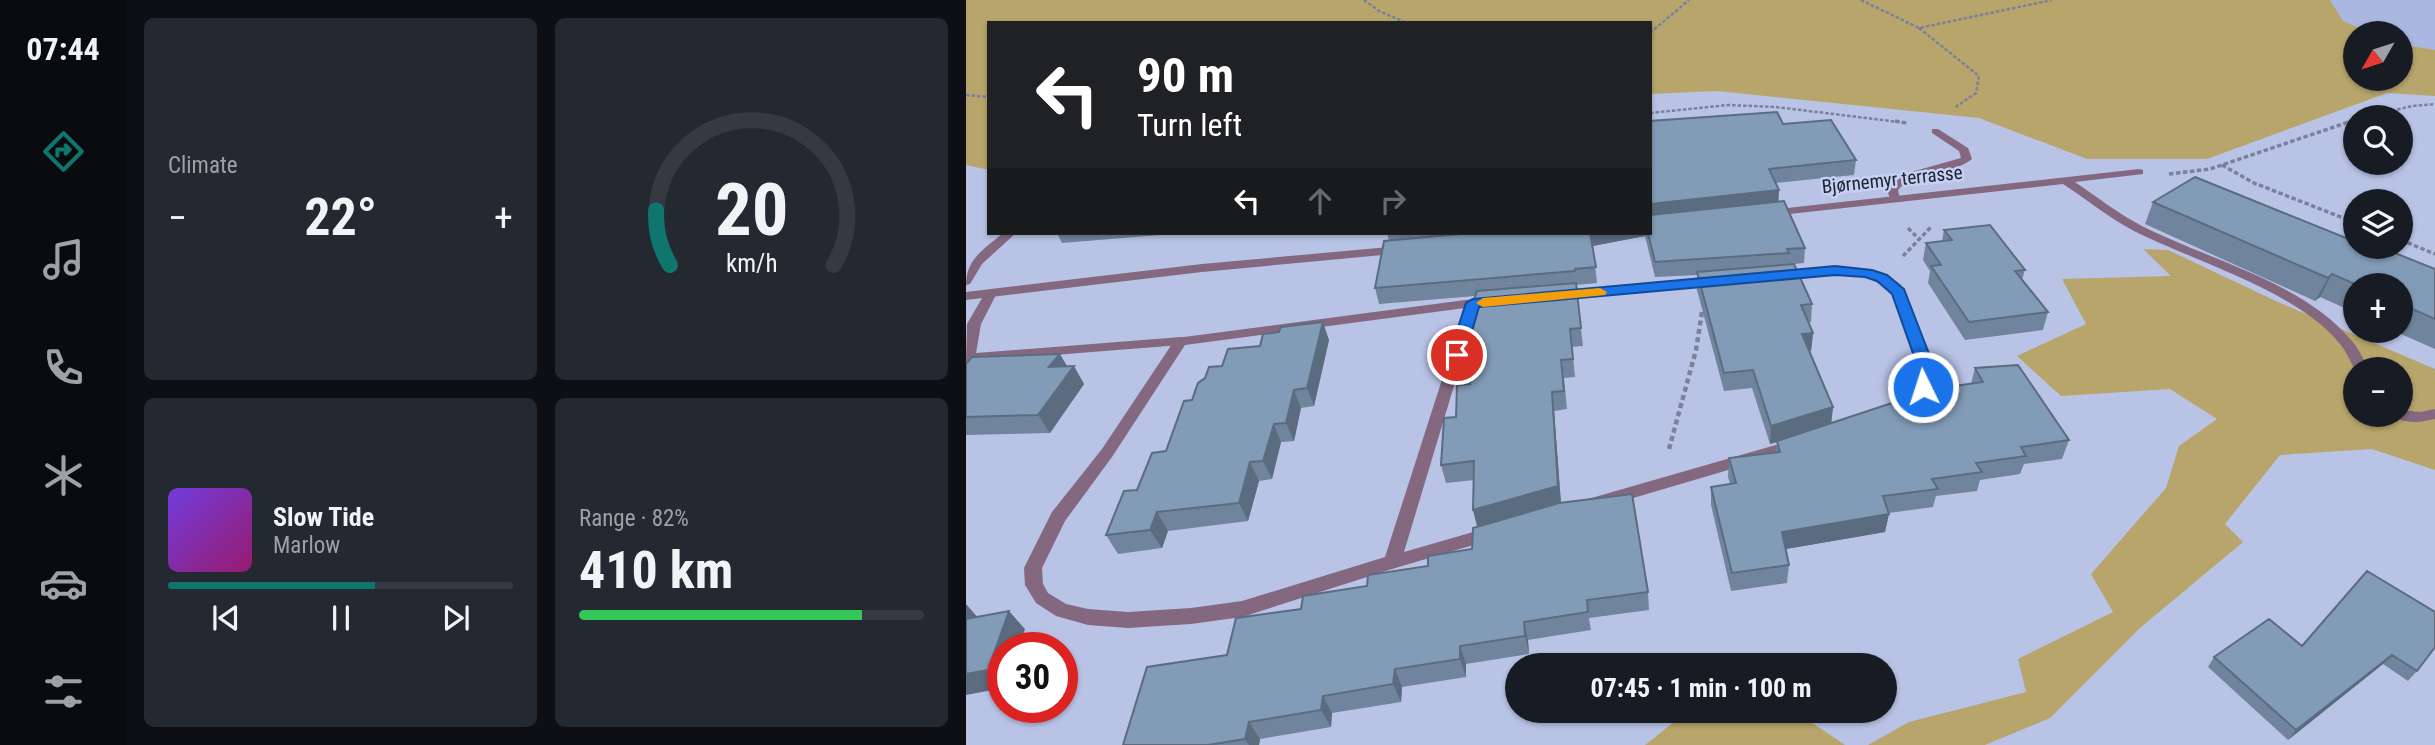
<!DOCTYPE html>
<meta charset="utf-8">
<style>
:root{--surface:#171b24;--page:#242831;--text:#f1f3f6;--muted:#9ea1a6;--line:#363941;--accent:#0f766e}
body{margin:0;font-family:"Roboto Condensed",sans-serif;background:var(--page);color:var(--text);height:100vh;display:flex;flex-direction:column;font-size:26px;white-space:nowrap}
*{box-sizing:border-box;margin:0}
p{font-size:23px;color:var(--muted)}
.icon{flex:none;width:38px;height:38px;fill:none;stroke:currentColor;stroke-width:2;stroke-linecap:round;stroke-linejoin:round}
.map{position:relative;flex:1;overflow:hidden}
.side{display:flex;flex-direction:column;gap:18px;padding:18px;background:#0d0f14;width:840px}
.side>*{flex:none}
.banner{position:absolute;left:21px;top:21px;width:665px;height:214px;border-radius:0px;box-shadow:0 2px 5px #0004;background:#202124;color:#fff;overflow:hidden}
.needle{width:46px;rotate:231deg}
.tools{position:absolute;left:1377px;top:21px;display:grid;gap:14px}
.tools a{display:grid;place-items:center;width:70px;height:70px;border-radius:50%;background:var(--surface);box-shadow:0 2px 5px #0004;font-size:35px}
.speed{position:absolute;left:21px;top:632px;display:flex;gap:14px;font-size:35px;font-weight:700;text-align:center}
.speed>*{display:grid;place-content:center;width:91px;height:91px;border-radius:50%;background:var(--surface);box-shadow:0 2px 5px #0004;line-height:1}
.speed .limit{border:10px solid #d22;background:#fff;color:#111}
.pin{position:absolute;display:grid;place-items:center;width:60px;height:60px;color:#fff;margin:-30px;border:4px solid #fff;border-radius:50%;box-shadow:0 2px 7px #0007}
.me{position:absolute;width:77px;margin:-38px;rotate:356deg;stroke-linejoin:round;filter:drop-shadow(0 0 5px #0008)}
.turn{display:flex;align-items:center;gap:24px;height:147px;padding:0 35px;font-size:32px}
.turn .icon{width:91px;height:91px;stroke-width:2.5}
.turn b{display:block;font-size:49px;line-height:60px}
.lanes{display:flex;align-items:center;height:66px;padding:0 35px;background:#0003;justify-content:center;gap:35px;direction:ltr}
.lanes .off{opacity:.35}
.big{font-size:52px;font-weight:700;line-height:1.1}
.side .card{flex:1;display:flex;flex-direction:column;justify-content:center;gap:10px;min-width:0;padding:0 24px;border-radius:10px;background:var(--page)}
.side .dial{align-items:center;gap:0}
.dial svg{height:182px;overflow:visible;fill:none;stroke:var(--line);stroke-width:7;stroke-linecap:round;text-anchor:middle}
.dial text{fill:var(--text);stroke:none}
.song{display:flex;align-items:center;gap:21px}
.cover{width:84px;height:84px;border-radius:10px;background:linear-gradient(135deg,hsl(260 70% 55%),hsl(320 70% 35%))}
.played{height:7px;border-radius:4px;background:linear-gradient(90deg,var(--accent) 60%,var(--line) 60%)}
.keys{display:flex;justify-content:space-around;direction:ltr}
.heat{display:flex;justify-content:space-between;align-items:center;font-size:38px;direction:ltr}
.charge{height:10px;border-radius:5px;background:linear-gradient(90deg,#34c759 82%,var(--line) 0)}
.side .tiles{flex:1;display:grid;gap:18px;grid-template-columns:repeat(2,1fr)}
.trip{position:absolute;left:539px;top:653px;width:392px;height:70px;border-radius:35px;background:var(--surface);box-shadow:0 2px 5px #0004;font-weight:700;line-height:70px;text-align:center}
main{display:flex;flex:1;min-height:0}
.menu{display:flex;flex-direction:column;width:126px;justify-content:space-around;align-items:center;background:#090b0e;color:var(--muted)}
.menu .icon{width:49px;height:49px}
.menu .current{color:var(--accent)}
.menu b{font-size:32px;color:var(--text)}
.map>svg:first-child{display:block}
.built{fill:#aab7e0}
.green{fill:#b8a56c;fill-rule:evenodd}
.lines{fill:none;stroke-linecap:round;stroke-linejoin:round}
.path-far2{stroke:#7a819b;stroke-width:2.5;stroke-dasharray:3.5 2;stroke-linecap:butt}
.path-far1{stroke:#7a819b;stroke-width:3.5;stroke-dasharray:4.5 2.5;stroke-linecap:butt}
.path{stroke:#7a819b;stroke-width:4.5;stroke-dasharray:5 3.5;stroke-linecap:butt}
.lane{fill:#846880;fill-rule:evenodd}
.street{fill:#846880;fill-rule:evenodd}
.wall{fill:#70859d}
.shaded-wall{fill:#5b6c80}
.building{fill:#829bb7;stroke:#5b6c80;stroke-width:2}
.route{fill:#1a73e8;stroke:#114b97;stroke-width:2}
.slow{fill:#f59e0b}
.labels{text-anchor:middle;stroke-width:5;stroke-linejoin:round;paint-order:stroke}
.far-street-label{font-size:19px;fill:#1d202d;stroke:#c5d0f3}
</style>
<main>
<nav class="menu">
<b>07:44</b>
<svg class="icon current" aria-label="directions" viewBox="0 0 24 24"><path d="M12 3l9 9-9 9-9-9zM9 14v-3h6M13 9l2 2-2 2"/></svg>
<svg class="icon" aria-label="music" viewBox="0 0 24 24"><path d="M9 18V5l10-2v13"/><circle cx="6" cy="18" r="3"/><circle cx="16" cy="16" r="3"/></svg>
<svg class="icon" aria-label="phone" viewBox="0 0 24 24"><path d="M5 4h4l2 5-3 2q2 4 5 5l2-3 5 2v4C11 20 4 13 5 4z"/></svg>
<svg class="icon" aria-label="climate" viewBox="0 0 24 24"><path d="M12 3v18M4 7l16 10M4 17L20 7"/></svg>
<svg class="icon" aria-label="car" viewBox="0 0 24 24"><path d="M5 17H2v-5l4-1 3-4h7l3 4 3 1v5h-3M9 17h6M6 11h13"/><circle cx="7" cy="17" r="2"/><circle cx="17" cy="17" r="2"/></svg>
<svg class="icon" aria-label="filters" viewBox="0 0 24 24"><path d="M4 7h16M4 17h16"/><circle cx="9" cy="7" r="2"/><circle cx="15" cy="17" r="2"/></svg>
</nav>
<section class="side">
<div class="tiles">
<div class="card"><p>Climate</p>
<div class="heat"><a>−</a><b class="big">22°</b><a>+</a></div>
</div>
<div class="card dial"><svg viewBox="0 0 100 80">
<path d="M14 69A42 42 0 1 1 86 69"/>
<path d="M14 69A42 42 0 0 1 8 45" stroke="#0f766e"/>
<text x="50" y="56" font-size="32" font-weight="700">20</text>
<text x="50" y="72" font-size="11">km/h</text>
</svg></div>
<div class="card">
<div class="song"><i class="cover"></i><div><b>Slow Tide</b><p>Marlow</p></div></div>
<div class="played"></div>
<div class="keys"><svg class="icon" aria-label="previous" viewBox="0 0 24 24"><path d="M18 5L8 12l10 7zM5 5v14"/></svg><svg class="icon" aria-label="pause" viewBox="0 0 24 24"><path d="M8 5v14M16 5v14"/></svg><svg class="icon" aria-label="next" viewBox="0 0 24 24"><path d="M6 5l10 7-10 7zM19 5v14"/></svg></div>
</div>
<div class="card"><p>Range · 82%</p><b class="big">410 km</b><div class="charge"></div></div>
</div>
</section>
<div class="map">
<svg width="1469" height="745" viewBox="0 0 1469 745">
<rect width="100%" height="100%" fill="#b9c3e6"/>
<path class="built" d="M1364,0H1469V50L1435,44V33H1405L1377,21Z"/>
<path class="green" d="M0,0H1364L1377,21L1405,33H1390V79H1435V44L1469,50V96L1421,93L1241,159H1121L1013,118L751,91L684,94V23H23V170L0,165Z
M1177,249L1202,250L1312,302L1469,369V470L1406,449L1314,455L1259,524L1277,542L1174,628L1084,718L1019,745H902L943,722L1060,692L1052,659L1147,612L1125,574L1200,488L1213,446L1251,419L1204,389L1095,396L1051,356L1120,324L1096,279L1205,276ZM1390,369H1435V415H1390Z
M722,711H807L842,720L879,745H679Z"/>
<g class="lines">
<path class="path-far2" d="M398,0L413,11L441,23
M895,0L953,28L1086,0
M953,28L1013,76L1010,93L988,108
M684,33L723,0
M0,95L23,97
M684,113L762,105L810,107L941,123
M1399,117L1446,106L1469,104
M1380,123L1390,120"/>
<path class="path-far1" d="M929,121L941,123
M1256,165L1288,183L1390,223
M1203,174L1244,169L1386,121
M942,228L954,240
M1435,240L1469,254
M937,256L965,227"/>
<path class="path" d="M703,449L730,350L736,312"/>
<path class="lane" d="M966,129H972L1002,148L1006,159C984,177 951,167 932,190L934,199L933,201H925L921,190L938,174L995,158L993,151L966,133Z
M37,233H50L16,264L4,284L0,285C0,258 19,249 37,233Z
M25,289L31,293L15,324L10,353L215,337L222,341L215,345L0,362L1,324L19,293Z"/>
<path class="street" d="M1173,169L1177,170V174L1109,182C1131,197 1153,214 1176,226C1243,260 1337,282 1386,341C1393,349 1398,360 1402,369H1390V371C1385,364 1382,355 1377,348C1340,294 1227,261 1168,231C1143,218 1120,199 1097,184L804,216L798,213L804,210Z
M434,246L438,247V253L236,272L0,300V292L236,264Z
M868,267L905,270L920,275L934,284L964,359V388L935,414L861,441L426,569L276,617L225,624L162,628L122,625L90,616L70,603L59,585L58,568L86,512L136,449L210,338L507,299ZM868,275L900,277L924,289L950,359V386L925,406L851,433L438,552L512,306ZM499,308L419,557L276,601L225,608L162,612L122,609L100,604L82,593L77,584L76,568L99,521L146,457L219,345Z
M1469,409V419C1456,422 1437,425 1427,415H1435V410L1455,412Z"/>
</g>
<path class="wall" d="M817,124L890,160L888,175L810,183L813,190L812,202L839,248L838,263L828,264L846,304L845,322H842L847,333L845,351H843L867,407L865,423L986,394L988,386L1005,384L1009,368L1103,440L1096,459L1058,464L1054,474L1014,480L1011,491L970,496L967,507L923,513L919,532L820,549L823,565L821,583L765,591L745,505V487L764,484L762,477L763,458L810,452L811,442L804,444L786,388L758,391L731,290V275L689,277L679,236L627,246L631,283L610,285L617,346L606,347L609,377L598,378L601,409L588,411L595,503L682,592L683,610L623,618L625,630L562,640L563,654L500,664V677L436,687L435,702L366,713L365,727L294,739L293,745H157L261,655L335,609L462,566L506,549L511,527L507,510L508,480L480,483L475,465L490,417L504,384L509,296L413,304L409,288L423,241L421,233H684Z
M1187,202L1390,242L1469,269V349L1428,331H1435V285H1390V313L1354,297L1349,301L1179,224Z
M978,230L1059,270L1056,280L1082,312L1077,330L999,340L962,283L964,271L957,260L960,243L976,241Z
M91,233H218L96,243Z
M363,340L348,406L335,408L328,441L315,442L306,479L293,481L282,521L202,531L196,548L152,554L140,535L171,490L200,451L226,400L256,366L294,346Z
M0,364L101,366L118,384L84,433L0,435Z
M1401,571L1451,671L1442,681L1417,664L1322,740L1242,667L1248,657L1336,646Z"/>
<path class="shaded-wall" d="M813,190L812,205L684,219V204Z
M624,233H679V236L626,246Z
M1366,274L1354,297L1349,301L1362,278Z
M357,322L363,340L348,406L341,388Z
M847,333L845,351L834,352L836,334Z
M94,354L104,371L108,366L118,384L84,433L72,415L83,367Z
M328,390L335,408L328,441L320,423Z
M586,392L588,411L595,504L512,528L507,510Z
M867,407L865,425L804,444L805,426Z
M308,424L315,442L306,479L297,461Z
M284,462L293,481L282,521L273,503Z
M191,512L202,531L196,548L184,530Z
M923,514L919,532L814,550L816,532Z
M0,604L15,621L0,631Z
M43,611L59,629L52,648H37V688L0,695V674Z
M558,622L562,640L563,654L559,636Z
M494,646L500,664V677L494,659Z
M1426,655L1417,664L1322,740L1330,730Z
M429,669L436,687L435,702L427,684Z
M357,696L366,713L365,727L355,710Z
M283,722L294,739L293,745H283L279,739Z"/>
<path class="building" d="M811,112L817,124L865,120L890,160L803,169L813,190L684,204V121Z
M1229,177L1390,242V247H1414L1469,269V319L1435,304V285H1391L1366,274L1362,278L1187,202Z
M818,201L839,248L821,249L823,253L689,262L682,233H684V215Z
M1024,225L1059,270L1049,271L1082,312L1003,322L965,266L975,265L960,243L986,240L978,230Z
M505,233H624L630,267L609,269V271L409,288L418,241Z
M828,264L846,304L835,305L847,333L836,334L867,407L805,426L787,370L758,373L731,272Z
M610,283L615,328L604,329L607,359L595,360L598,391L586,392L592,486L507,510L508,461L475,465L478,418L490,417L491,385L504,384V311L511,291Z
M357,322L341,388L328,390L320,423L308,424L297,461L284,462L273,503L191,512L184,530L140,535L158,491L171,490L186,453L200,451L218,401L226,400L232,383L239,378L243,367L256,366L262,349L294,346L297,334L313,332L315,327Z
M94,354L83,367L108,366L72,415L0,417V364L6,357Z
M1052,365L1103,440L1055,447L1060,456L1010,463L1016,472L966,479L972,489L917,496L923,514L816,532L823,565L766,573L745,487L770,483L763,458L814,452L811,441L932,401L993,394L988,386L1017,382L1009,368Z
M666,494L682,592L621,600L622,612L558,622L559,636L494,646V659L429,669L427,684L357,696L355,710L283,722L279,739L242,745H157L181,667L261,655L270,618L335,609L337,596L401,586L402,575L462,566V556L506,549L507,528L593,503Z
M1401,571L1469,612V647L1451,671L1426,655L1330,730L1248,657L1303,619L1336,646Z
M43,611L22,670L0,674V619Z"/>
<path class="route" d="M869,266L906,270L921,275L938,289L965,359V387L963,391L957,393L949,387V359L926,294L911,281L899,277L869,275L513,307L499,355L491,360L483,355L500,303L507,299Z"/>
<path class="slow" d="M634,288L641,292L639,295L517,307L510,303L517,298Z"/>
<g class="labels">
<g class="far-street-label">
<text transform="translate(926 179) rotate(-6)" y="7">Bjørnemyr terrasse</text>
</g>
</g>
</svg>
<div class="tools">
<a><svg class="needle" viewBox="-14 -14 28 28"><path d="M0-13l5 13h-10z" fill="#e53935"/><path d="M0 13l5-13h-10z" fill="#9ea1a6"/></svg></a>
<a><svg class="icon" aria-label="search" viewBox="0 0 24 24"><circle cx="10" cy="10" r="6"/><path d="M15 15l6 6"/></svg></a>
<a><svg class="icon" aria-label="layers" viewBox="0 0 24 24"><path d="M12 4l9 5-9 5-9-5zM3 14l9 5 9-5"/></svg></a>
<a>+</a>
<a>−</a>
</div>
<div class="speed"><div class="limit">30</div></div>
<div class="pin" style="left:491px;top:355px;background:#d93025"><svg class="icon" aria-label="arrive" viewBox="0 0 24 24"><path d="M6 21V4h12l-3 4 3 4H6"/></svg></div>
<svg class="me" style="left:957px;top:387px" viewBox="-20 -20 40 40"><circle r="17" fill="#1a73e8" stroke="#fff" stroke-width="3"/><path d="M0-11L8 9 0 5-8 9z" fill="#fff"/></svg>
<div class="trip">07:45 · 1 min · 100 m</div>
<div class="banner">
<div class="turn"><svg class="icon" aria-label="left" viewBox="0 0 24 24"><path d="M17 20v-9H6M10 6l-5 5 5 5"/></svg><div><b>90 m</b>Turn left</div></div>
<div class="lanes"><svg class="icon" aria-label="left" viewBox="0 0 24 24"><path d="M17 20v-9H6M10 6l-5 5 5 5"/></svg><svg class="icon off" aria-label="ahead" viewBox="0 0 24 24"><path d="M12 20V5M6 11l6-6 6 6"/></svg><svg class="icon off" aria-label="right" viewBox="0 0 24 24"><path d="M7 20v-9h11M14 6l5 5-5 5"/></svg></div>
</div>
</div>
</main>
